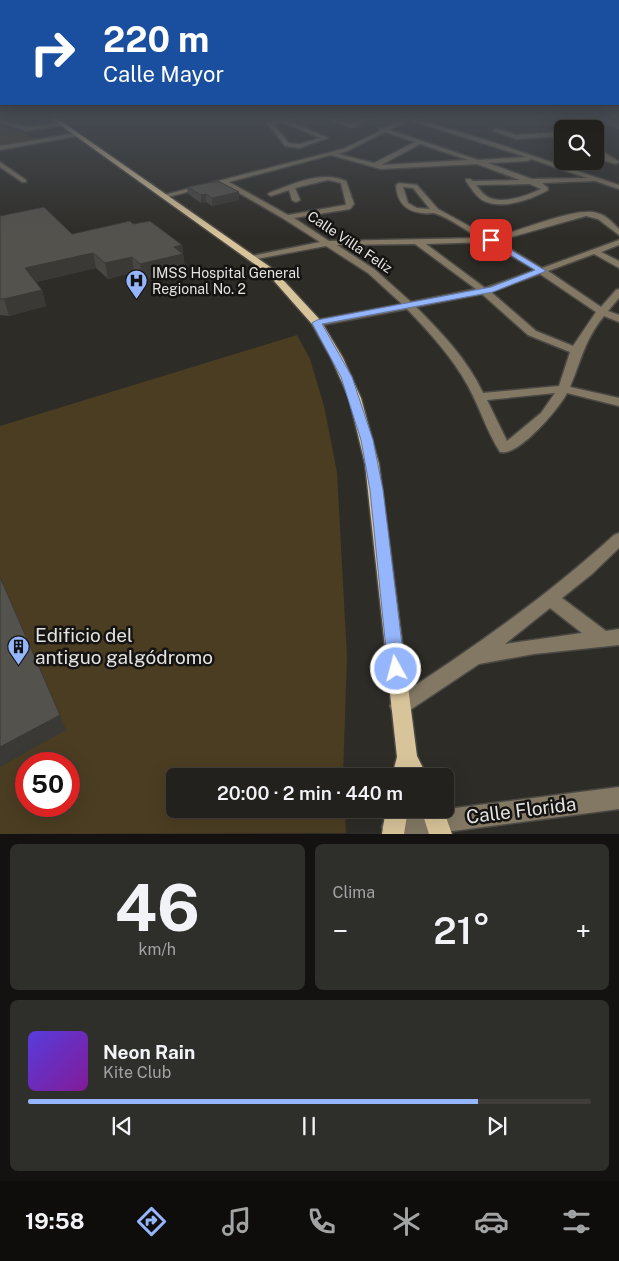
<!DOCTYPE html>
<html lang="es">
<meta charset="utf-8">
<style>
:root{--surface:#22211d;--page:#2e2e2a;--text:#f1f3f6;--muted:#a2a3a4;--line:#3f3e3b;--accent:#95b6fd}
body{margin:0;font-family:"Public Sans",sans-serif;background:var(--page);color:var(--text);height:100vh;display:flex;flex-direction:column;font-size:19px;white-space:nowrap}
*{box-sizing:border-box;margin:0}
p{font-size:16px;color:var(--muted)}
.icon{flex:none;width:28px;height:28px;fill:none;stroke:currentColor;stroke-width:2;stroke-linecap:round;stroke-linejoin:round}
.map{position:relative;height:834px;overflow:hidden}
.details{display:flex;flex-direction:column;gap:10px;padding:10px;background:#131210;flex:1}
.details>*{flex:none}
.guide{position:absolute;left:0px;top:0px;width:620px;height:105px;box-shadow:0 5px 20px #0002,0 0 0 1px var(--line);background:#1a4fa0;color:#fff;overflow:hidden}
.fabs{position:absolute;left:554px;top:120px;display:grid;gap:10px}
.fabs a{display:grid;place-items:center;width:50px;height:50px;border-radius:8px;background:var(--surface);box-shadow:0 5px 20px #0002,0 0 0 1px var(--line);font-size:25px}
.speed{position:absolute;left:15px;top:752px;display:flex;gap:10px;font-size:25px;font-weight:700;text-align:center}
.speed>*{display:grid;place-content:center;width:65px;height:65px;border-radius:50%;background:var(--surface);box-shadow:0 5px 20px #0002,0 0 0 1px var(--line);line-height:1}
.speed .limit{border:8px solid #d22;background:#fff;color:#111}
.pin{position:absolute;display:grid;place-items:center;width:42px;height:42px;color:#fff;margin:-21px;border-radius:10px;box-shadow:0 2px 8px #0006}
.me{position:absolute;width:55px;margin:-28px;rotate:353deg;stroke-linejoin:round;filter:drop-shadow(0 0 4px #0008)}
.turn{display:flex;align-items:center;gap:18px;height:105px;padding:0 20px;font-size:22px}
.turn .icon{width:65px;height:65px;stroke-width:2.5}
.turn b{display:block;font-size:35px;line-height:42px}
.big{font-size:38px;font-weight:600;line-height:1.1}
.details .card{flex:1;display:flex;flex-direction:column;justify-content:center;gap:8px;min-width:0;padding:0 18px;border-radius:8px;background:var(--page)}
.details .dial{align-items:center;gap:0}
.dial b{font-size:65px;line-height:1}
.song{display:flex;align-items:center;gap:15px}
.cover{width:60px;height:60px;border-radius:8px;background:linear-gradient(135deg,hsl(250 70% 55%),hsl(290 70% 35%))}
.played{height:5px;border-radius:2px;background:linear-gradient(90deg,var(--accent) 80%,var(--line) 80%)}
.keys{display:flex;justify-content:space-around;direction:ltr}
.heat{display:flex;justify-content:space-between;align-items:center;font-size:28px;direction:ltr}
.details .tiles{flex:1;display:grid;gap:10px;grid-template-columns:1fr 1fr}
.card:last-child{grid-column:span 2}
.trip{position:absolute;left:166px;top:768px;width:288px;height:50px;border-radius:8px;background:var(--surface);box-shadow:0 5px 20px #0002,0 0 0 1px var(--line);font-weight:600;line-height:50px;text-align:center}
.menu{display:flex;height:80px;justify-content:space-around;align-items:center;background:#0e0d0c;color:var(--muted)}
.menu .icon{width:35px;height:35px}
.menu .on{color:var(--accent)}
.menu b{font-size:22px;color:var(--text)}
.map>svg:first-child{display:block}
.green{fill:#4a3d22;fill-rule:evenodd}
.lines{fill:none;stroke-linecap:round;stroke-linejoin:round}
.minor-casing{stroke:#4b4945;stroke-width:3}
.major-casing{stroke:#4b4945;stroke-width:3}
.minor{fill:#827864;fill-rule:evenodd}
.major{fill:#d8c49a;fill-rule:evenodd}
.wall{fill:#484742}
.shaded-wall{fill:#3b3936}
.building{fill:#54524d;stroke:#3b3936}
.route{fill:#95b6fd;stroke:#6176a4}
.labels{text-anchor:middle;stroke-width:5;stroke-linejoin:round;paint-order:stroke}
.far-street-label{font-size:14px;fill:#e5e3e0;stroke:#151412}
.far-poi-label{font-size:14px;fill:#e5e3e0;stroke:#151412;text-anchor:start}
.near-poi-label{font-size:19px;fill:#e5e3e0;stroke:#151412;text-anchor:start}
.near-street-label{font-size:19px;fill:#e5e3e0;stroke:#151412}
</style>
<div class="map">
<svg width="619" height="834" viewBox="0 0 619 834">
<rect width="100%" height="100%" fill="#2e2c27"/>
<path class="green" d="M0,124L38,140L0,146Z
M297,335L310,359L324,406L337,472L347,657L343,776H175V809H345L346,833L0,834V426ZM26,764H69V806H26Z"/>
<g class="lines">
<defs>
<path id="minor" d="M0,119L26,127L62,123L65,125L26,131L0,123Z
M281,119H291L289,121L328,138L299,148L285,146L267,123ZM283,122L320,138L299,144L289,143L273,124Z
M328,119H336L352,124L363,119H370L352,128Z
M404,119H416L486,140L619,185V189L595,181L542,183L548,188V190C532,199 503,210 484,201C476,197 471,188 466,181V179H470L473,181L520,180L477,164L381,169L331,155L229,182L288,215L345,205L346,204L341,183L328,180L295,188L300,200L296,202L292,200L289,190L271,196L268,194L269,193C293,184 321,170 346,181L354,204L350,209L294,218L329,241L479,238C467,231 448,217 434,213C431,213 426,214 422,213C405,211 397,202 396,185L399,183L417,185L438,209L491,238C516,233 576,206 597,213C606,215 613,223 619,229V235L598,219L586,216L497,241L542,268L619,240V245L601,252L619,261V268L594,254L548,271L601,307L616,290L619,289V298L608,311L619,315V322L604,316C584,341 582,359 570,387L619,398V406L567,393C559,409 518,457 500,452C487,432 480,408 468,386C452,357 430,333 407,309L317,326L313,325V321L317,320L402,304L368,273L326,246L251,260V256L320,242L284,219L222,183L164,198L160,196L343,149L380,131L379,128H385ZM409,120L526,157L478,160L390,130ZM385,132L415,142L374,163L338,154L347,151ZM420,144L468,160L381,165ZM531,159L587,178L532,179L488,163L528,161ZM530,184L541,189C528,195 505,204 490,198C484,196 480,190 476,185ZM403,187L413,188L430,209L417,208L408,203ZM488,242L535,270L485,288L426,244ZM415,244L476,289L411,302L374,269L337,245ZM540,274L596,312L573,346L536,331L491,292ZM482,294L528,335L570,352L559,386L483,393C467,359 442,333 416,307ZM555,393L541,413L507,441L487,400Z
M602,119H608L619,124V128L609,125Z
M495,128L516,135L562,132V136L516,139L493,131Z
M76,133L78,136L0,150V146Z
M595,147L618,161L619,162L616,164L595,158V154L602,156L595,152Z
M0,162L26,180V182H22L0,167Z
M619,533V548L592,574L562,598L606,631L619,629V645L534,654L479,664L407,712L400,715L393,712L390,706L393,700C470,650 546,597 614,535ZM550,608L582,633L505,644Z
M619,787V809L430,834H384L382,827L385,819L393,816Z"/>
<path id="major" d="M52,119H58L273,269L321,321L343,358L361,398L379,464L417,756L427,776H392L397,757L365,464L349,398L331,358L312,324L267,273Z
M386,809H408L404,834H382Z
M421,809H443L452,834H429Z"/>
</defs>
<use href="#minor" class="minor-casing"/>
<use href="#major" class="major-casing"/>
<use href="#minor" class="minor"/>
<use href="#major" class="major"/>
</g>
<path class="wall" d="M187,187L239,200L212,206L206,202L201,203L188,194Z
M0,216L72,234L133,224L182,245L185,269L143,280L134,272L108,279L96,268L36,282L42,290L46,306L9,316L0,315Z"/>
<path class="shaded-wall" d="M239,192V200L212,206V198Z
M206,194V202L201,203V195Z
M182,245L185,269L143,280L140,264L174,247Z
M93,253L96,268L29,284L25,268Z
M132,257L134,272L108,279L105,263Z
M42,290L46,306L9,316L4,299Z
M60,715L66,730L0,767V747Z"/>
<path class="building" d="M218,181L239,192L212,198L206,194L201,195L187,187Z
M44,207L72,234L130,221L133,224L150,221L182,245L174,247L183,254L140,264L132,257L105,263L93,253L25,268L42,290L4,299H0V216Z
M0,577L60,715L0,747Z"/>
<linearGradient id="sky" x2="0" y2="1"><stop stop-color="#191815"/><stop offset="0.5" stop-color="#464b52"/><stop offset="1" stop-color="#464b52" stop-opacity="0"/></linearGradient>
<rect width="619" height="236" fill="url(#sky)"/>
<path class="route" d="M491,238L546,271L493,292L322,324L352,377L373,440L383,490L405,669L402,674L396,676L390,674L388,669L370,490L361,440L341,377L312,323L317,320L491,287L535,270L489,242L488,240Z"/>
<defs>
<symbol id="hospital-pin" viewBox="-11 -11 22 30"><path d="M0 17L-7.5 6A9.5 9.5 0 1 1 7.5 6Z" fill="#95b6fd" stroke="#151412"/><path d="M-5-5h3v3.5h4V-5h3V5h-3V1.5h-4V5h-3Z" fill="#111"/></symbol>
<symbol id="building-pin" viewBox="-11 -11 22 30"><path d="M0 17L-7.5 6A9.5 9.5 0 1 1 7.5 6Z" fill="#95b6fd" stroke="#151412"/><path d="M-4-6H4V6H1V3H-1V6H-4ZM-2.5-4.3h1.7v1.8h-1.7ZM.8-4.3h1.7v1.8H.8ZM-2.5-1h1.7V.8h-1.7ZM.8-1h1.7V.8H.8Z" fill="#111"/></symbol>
</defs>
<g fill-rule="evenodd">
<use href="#hospital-pin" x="124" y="268" width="25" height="34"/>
<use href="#building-pin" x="6" y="634" width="25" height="34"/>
</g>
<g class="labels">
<g class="far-street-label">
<text transform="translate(350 242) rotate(34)" y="5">Calle Villa Feliz</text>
</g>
<g class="far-poi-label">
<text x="152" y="278">IMSS Hospital General<tspan x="152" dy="16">Regional No. 2</tspan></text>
</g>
<g class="near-poi-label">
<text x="35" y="642">Edificio del<tspan x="35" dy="22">antiguo galgódromo</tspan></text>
</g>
<g class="near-street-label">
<text transform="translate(521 810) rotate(-7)" y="7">Calle Florida</text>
</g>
</g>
</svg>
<div class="fabs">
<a><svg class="icon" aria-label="search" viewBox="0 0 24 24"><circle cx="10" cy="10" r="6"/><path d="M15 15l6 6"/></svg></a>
</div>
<div class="speed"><div class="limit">50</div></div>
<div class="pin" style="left:491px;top:240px;background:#d93025"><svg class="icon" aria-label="arrive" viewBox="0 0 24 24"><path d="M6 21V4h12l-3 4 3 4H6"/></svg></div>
<svg class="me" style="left:396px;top:669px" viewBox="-20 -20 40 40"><circle r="17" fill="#95b6fd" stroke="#fff" stroke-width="3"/><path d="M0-11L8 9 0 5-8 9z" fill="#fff"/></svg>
<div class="trip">20:00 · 2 min · 440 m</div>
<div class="guide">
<div class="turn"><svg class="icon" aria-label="right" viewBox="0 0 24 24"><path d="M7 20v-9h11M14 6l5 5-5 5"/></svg><div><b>220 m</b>Calle Mayor</div></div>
</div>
</div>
<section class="details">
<div class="tiles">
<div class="card dial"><b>46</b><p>km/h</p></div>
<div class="card"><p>Clima</p>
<div class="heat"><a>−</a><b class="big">21°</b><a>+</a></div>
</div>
<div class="card">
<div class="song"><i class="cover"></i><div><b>Neon Rain</b><p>Kite Club</p></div></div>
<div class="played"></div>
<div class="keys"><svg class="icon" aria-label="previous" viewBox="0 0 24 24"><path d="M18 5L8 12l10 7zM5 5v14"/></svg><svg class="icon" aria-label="pause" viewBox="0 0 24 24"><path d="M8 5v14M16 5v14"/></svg><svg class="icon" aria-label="next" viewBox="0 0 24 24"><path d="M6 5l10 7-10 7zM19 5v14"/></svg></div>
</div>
</div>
</section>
<nav class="menu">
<b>19:58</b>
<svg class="icon on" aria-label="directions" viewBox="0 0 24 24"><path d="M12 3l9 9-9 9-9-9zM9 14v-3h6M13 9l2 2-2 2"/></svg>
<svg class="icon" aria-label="music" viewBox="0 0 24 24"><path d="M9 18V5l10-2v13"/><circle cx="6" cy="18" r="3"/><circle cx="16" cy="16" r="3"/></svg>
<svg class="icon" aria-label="phone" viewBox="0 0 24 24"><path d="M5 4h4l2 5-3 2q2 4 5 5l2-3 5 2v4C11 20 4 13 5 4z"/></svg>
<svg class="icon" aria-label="climate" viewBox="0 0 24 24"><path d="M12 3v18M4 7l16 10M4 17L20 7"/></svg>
<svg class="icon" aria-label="car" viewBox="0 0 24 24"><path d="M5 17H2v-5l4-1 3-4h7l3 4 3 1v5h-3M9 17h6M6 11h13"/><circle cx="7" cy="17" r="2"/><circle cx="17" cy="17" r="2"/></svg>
<svg class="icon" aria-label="filters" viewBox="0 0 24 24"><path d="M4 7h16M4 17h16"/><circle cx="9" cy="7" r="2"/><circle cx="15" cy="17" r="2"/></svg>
</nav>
